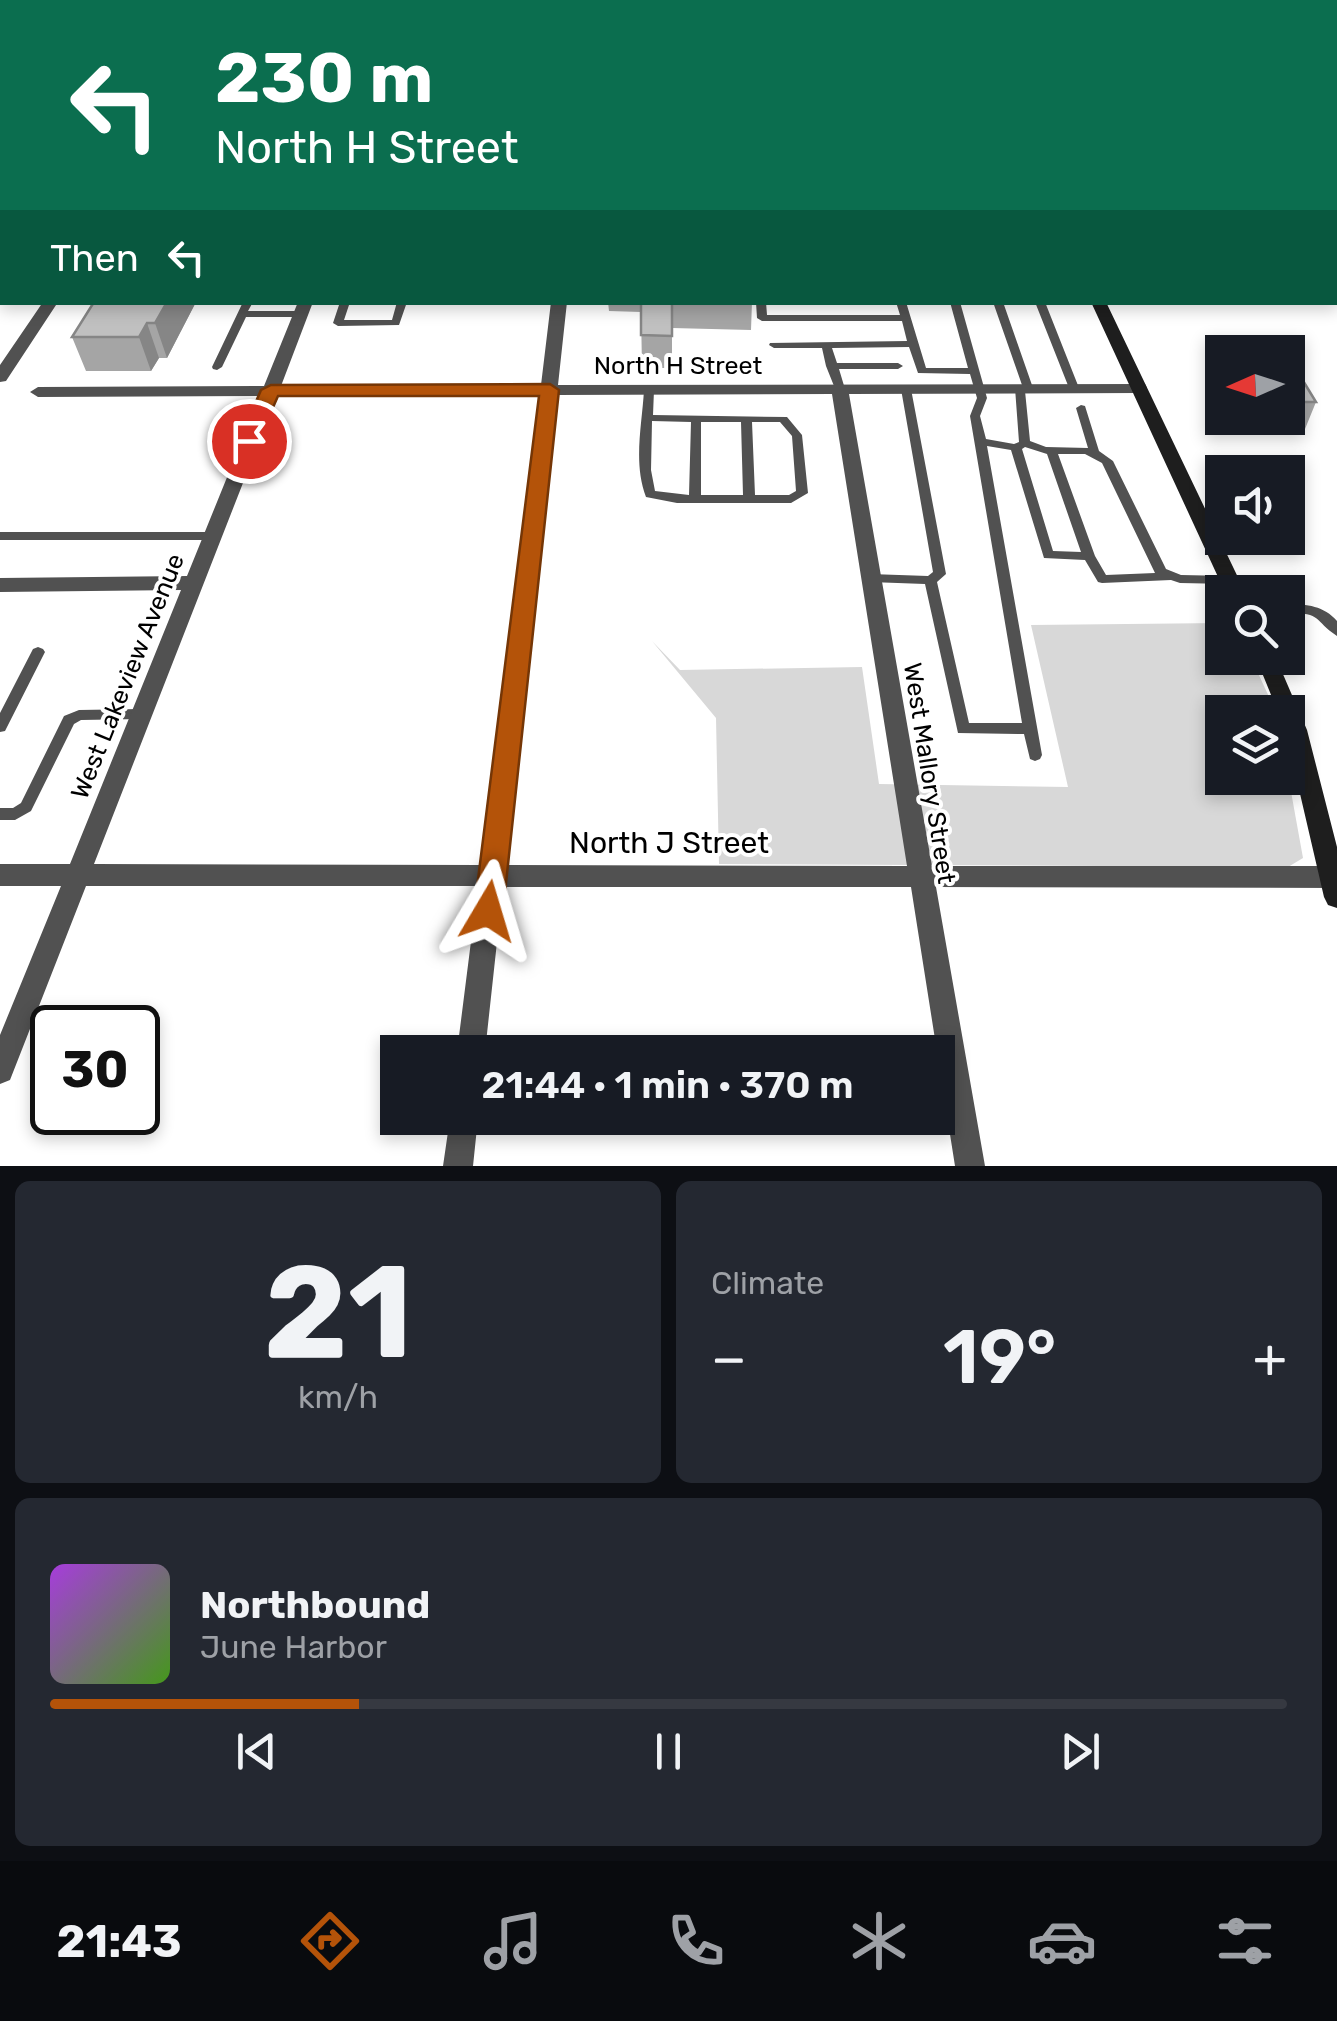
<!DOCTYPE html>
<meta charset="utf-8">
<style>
:root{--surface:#171b24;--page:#242831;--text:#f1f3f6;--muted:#9ea1a6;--line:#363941;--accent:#b45309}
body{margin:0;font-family:Rubik,sans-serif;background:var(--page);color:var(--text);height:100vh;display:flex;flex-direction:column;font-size:38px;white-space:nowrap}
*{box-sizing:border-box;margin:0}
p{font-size:32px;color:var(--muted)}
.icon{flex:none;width:55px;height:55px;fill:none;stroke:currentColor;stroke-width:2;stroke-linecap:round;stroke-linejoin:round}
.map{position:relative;height:1166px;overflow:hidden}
.side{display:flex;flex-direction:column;gap:15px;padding:15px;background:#0d0f14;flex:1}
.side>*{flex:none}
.hud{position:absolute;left:0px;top:0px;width:1338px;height:305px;box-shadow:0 5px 15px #0003;background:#0b6e4f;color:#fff;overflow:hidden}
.needle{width:65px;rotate:267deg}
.tools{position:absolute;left:1205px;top:335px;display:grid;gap:20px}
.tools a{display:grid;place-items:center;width:100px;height:100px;border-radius:0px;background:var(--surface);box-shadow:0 5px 15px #0003;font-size:50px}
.speed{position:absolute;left:30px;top:1005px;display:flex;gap:20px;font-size:50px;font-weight:700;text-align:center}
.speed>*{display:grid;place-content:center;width:130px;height:130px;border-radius:50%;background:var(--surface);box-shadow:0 5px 15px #0003;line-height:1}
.speed .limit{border:5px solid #111;border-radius:15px;background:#fff;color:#111}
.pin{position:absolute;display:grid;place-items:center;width:85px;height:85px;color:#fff;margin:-42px;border:5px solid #fff;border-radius:50%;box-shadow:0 2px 10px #0007}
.me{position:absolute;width:110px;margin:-55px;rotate:7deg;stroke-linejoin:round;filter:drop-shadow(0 0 8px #0008)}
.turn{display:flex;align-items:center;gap:35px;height:210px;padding:0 50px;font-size:45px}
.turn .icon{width:130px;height:130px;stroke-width:2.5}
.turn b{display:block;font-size:70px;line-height:85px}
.then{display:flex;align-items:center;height:95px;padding:0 50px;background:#0003;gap:20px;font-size:38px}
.big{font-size:75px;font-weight:600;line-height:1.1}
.side .card{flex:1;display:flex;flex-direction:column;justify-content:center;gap:15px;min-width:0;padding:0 35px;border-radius:15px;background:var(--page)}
.side .dial{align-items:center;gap:0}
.dial b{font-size:130px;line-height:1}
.song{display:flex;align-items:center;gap:30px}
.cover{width:120px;height:120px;border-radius:15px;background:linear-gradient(135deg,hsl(280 70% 55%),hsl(100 70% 35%))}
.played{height:10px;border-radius:5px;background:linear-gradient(90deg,var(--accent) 25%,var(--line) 25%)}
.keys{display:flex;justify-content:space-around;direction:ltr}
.heat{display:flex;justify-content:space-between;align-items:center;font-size:55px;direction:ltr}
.side .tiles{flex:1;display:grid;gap:15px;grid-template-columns:1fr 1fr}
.card:last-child{grid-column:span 2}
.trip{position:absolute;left:380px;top:1035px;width:575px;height:100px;border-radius:0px;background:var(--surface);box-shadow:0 5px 15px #0003;font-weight:600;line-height:100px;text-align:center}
.dock{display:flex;height:160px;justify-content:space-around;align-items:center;background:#090b0e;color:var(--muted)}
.dock .icon{width:70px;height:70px}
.dock .current{color:var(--accent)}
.dock b{font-size:45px;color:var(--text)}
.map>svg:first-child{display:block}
.green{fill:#d8d8d8}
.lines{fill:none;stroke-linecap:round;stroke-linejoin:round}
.lane{fill:#515151;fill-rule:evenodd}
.street{fill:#515151;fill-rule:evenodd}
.secondary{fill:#1e1e1e;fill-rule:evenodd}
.wall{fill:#a5a5a5}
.shaded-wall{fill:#868686}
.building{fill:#c0c0c0;stroke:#868686;stroke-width:2.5}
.route{fill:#b45309;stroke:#753606;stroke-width:2.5}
.labels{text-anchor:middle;stroke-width:8;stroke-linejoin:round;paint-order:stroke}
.street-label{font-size:25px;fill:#000;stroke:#fff}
.near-street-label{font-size:30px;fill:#000;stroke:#fff}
</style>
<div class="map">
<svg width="1337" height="1166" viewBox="0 0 1337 1166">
<rect width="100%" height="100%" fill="#fff"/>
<path class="green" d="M1222,623V658H1251L1276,712H1222V778L1288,775L1303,858L1288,867L719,864L716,718L652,641L680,670L862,667L879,784L1068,787L1031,625Z"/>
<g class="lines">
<path class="lane" d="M1045,0H1052L1053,2H1047Z
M0,78H2V82H0Z
M0,99H2V103H0Z
M243,302H253L248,311H301L306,314L301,317H246L222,367L217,370L213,369L212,367Z
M340,302H350L344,320H392L397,302H407L399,325L338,326L333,323Z
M756,302H766L767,315H900L896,302H906L926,368H968L950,302H960L987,398L980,416L986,439L1014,444L1019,442L1015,388L1022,385L993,302H1003L1033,388L1032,390L1025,391L1030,441L1046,447L1088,448L1076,408L1081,405L1085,406L1099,451L1113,461L1166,569L1181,575L1229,576L1235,580L1229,584L1180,583L1171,580L1102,583L1098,582L1085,560L1044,558L1011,450L987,446L1042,755L1040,759L1035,761L1030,759L1024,734L958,733L925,584L870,582L864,578L870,574L928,576L933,572L901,389L906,386L911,389L946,574L937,582L969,723H1022L970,416L977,398L970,374L918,373L909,347L832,348L837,363H898L903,366L898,369H839L845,389L840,392L836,391L826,366L822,348H774L769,345L770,343L907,341L902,321H762L757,318ZM1025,447L1047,454L1081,552L1053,551L1022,449ZM1058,454H1085L1102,463L1155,573L1106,575L1095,556Z
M1035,302H1045L1079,388L1078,390L1074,391L1069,388Z
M649,387L654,390L653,415L787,417L802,435L808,493L791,503H677L646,497C633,463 642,425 644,390ZM652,421L691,422L689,495L655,491L651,470ZM701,422H741L743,495H701ZM752,422H780L792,436L796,491L789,495H755Z
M0,532H211L217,536L211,540H0Z
M1288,604C1307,604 1324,606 1337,621V636C1313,620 1323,613 1288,613Z
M38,647L43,649L45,652L5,731L0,732V713L33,649Z
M141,709L146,710L148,714L146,718L141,719L81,720L74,724L31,811L15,820H0V808H13L21,803L64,716L79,710Z"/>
<path class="street" d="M768,0H778V2H768Z
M951,0H961L962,2H952Z
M1133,0H1144L1145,2H1135Z
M1317,0H1328L1329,2H1319Z
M1335,9H1337V17H1335Z
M0,142H2V150H0Z
M1335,142H1337V150H1335Z
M0,247H2V255H0Z
M1335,250H1337V260H1335Z
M43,302H58L6,381L0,382V365Z
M298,302H313L281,386L541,385L551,302H567L558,385L1145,384L1147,388L1139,393L849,394L932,866H1337V888L936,887L985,1166H955L911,887H503L485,1052H457L478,886H86L10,1080L0,1084V1035L61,886H0V864H70L181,590L0,592V578L187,576L260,396L38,397L30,392L38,387L264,386ZM832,394L907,866L505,865L556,395ZM540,395L481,865L94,864L277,396Z
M450,1118H478L473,1166H443Z"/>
<path class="secondary" d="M0,61H2V67H0Z
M1335,61H1337V67H1335Z
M1091,302H1106L1245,592H1225Z
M1256,658H1276L1307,730L1337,847V908L1328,905L1324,897L1288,742V712H1278Z"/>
</g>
<path class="wall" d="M196,302L167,358H159L151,371H86L72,337Z
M608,302H752L751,330L672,328V368H642L641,312L609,311Z
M1216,348L1222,352V402L1207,374Z
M1288,356L1316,402L1305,429L1237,428L1231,418H1288Z"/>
<path class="shaded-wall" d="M167,302H196L167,358L155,323Z
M147,323L159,358L151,371L139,337Z"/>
<path class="building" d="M634,0H657L655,2H634Z
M94,302H167L155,323H147L139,337H72Z
M641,302H672V336L641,335Z
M1282,347L1285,352H1222V359L1216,348Z
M1288,356L1316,402H1288Z"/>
<path class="route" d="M550,384L559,390L503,911L499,920L488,924L478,920L474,911L539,396H278L256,446H242L239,441L261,390L271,385Z"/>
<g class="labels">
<g class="street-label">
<text x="678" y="374">North H Street</text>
<text transform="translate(127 676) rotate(-68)" y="9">West Lakeview Avenue</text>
<text transform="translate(930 773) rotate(81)" y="9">West Mallory Street</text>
</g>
<g class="near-street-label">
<text x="669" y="853">North J Street</text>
</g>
</g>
</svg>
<div class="tools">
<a><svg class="needle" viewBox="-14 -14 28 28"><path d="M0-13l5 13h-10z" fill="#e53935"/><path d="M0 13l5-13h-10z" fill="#9ea1a6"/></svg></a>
<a><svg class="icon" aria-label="sound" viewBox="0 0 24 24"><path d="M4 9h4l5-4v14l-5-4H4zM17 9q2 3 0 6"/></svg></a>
<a><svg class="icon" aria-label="search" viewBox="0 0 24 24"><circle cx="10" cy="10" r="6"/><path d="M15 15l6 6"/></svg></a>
<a><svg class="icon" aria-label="layers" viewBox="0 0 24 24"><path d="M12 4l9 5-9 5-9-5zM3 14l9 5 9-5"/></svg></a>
</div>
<div class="speed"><div class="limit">30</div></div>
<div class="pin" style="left:249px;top:441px;background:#d93025"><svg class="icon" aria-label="arrive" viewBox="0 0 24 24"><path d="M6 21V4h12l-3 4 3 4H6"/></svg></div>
<svg class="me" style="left:488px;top:911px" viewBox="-20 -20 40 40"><path d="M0-17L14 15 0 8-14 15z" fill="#b45309" stroke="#fff" stroke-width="4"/></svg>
<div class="trip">21:44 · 1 min · 370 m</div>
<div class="hud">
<div class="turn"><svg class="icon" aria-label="left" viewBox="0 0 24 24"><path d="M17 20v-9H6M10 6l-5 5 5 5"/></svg><div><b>230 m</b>North H Street</div></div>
<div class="then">Then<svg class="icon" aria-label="left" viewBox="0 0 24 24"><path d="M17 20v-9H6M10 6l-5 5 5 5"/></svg></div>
</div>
</div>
<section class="side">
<div class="tiles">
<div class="card dial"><b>21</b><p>km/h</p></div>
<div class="card"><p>Climate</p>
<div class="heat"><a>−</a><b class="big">19°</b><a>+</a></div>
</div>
<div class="card">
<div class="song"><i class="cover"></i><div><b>Northbound</b><p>June Harbor</p></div></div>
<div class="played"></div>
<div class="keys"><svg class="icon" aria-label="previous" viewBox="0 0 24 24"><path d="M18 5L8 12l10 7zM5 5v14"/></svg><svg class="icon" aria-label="pause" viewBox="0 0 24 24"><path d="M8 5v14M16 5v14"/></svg><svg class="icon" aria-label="next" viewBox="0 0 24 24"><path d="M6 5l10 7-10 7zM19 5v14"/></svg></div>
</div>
</div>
</section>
<nav class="dock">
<b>21:43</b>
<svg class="icon current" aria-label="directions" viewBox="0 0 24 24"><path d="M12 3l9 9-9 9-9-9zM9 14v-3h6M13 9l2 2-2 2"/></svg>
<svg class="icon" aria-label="music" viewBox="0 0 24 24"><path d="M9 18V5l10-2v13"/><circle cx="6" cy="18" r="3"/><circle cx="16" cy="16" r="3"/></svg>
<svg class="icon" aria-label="phone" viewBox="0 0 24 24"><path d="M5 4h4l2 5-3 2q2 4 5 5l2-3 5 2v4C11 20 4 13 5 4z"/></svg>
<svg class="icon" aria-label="climate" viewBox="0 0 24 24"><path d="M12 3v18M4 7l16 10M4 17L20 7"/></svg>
<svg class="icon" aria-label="car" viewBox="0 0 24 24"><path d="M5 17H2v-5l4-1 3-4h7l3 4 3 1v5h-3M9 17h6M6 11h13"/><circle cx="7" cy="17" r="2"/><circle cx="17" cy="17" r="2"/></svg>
<svg class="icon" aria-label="filters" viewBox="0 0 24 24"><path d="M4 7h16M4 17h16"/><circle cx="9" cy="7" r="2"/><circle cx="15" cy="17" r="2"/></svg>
</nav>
